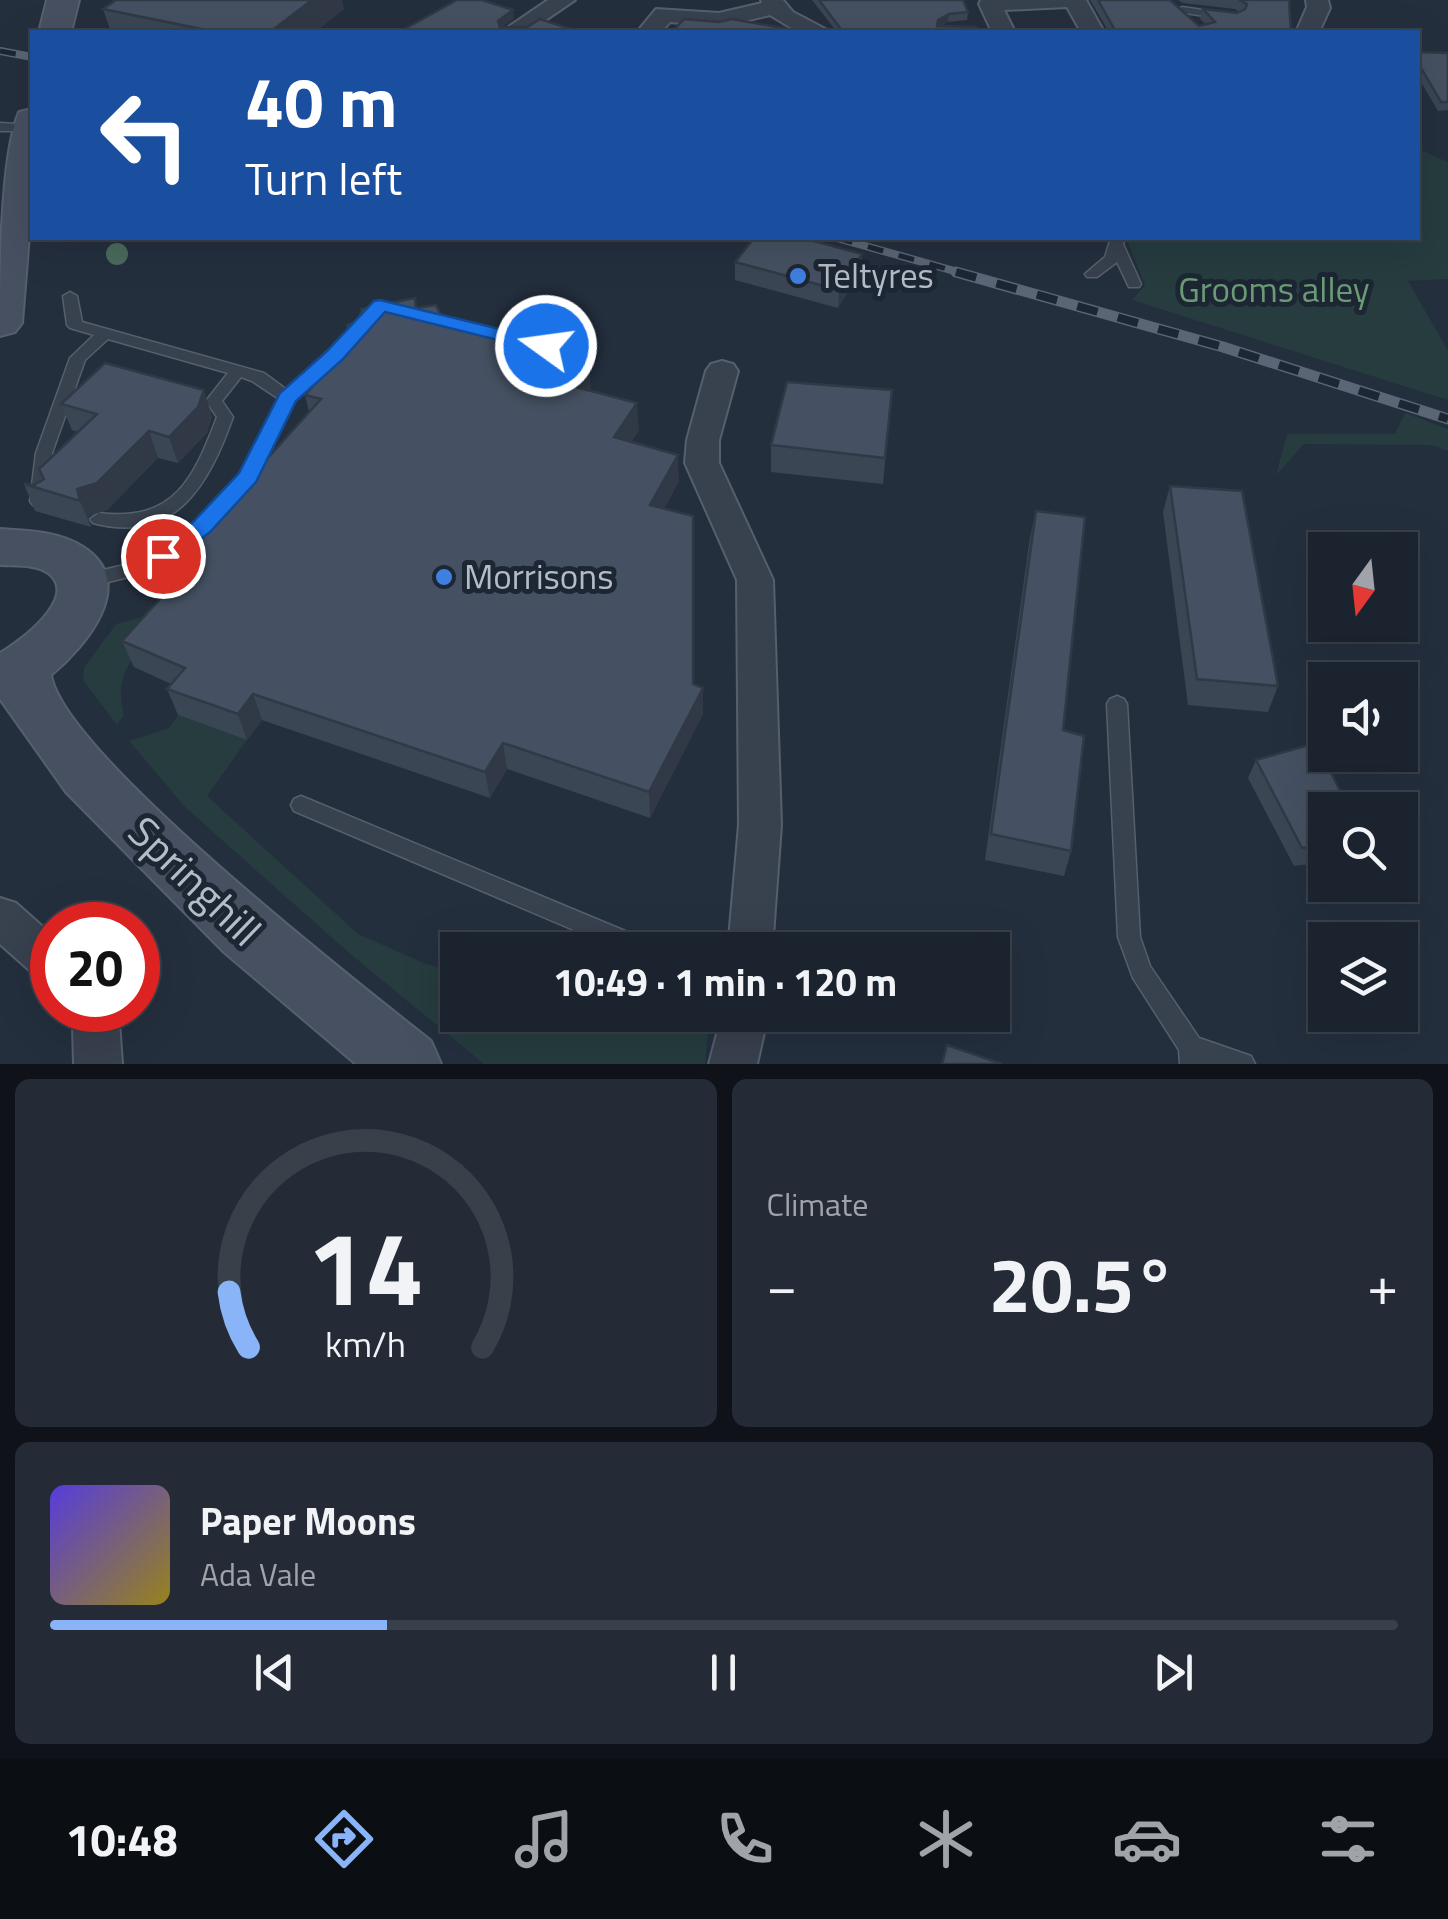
<!DOCTYPE html>
<meta charset="utf-8">
<style>
:root{--surface:#1b232e;--page:#242b36;--text:#f1f3f6;--muted:#a0a4aa;--line:#39404a;--accent:#8ab4f8}
body{margin:0;font-family:"Titillium Web",sans-serif;background:var(--page);color:var(--text);height:100vh;display:flex;flex-direction:column;font-size:38px;white-space:nowrap}
*{box-sizing:border-box;margin:0}
p{font-size:32px;color:var(--muted)}
.icon{flex:none;width:55px;height:55px;fill:none;stroke:currentColor;stroke-width:2;stroke-linecap:round;stroke-linejoin:round}
.map{position:relative;height:1064px;overflow:hidden}
.sheet{display:flex;flex-direction:column;gap:15px;padding:15px;background:#0f1319;flex:1}
.sheet>*{flex:none}
.guide{position:absolute;left:30px;top:30px;width:1390px;height:210px;border-radius:0px;box-shadow:0 10px 40px #0002,0 0 0 2px var(--line);background:#1a4fa0;color:#fff;overflow:hidden}
.needle{width:65px;rotate:195deg}
.tools{position:absolute;left:1308px;top:532px;display:grid;gap:20px}
.tools a{display:grid;place-items:center;width:110px;height:110px;border-radius:0px;background:var(--surface);box-shadow:0 10px 40px #0002,0 0 0 2px var(--line);font-size:50px}
.speed{position:absolute;left:30px;top:902px;display:flex;gap:20px;font-size:50px;font-weight:700;text-align:center}
.speed>*{display:grid;place-content:center;width:130px;height:130px;border-radius:50%;background:var(--surface);box-shadow:0 10px 40px #0002,0 0 0 2px var(--line);line-height:1}
.speed .limit{border:15px solid #d22;background:#fff;color:#111}
.pin{position:absolute;display:grid;place-items:center;width:85px;height:85px;color:#fff;margin:-42px;border:5px solid #fff;border-radius:50%;box-shadow:0 2px 10px #0007}
.me{position:absolute;width:110px;margin:-55px;rotate:284deg;stroke-linejoin:round;filter:drop-shadow(0 0 8px #0008)}
.turn{display:flex;align-items:center;gap:35px;height:210px;padding:0 50px;font-size:45px}
.turn .icon{width:130px;height:130px;stroke-width:2.5}
.turn b{display:block;font-size:70px;line-height:85px}
.big{font-size:75px;font-weight:700;line-height:1.1}
.sheet .card{flex:1;display:flex;flex-direction:column;justify-content:center;gap:15px;min-width:0;padding:0 35px;border-radius:15px;background:var(--page)}
.sheet .dial{align-items:center;gap:0}
.dial svg{height:260px;overflow:visible;fill:none;stroke:var(--line);stroke-width:7;stroke-linecap:round;text-anchor:middle}
.dial text{fill:var(--text);stroke:none}
.song{display:flex;align-items:center;gap:30px}
.cover{width:120px;height:120px;border-radius:15px;background:linear-gradient(135deg,hsl(250 70% 55%),hsl(50 70% 35%))}
.played{height:10px;border-radius:5px;background:linear-gradient(90deg,var(--accent) 25%,var(--line) 25%)}
.keys{display:flex;justify-content:space-around;direction:ltr}
.heat{display:flex;justify-content:space-between;align-items:center;font-size:55px;direction:ltr}
.sheet .tiles{flex:1;display:grid;gap:15px;grid-template-columns:1fr 1fr}
.card:last-child{grid-column:span 2}
.trip{position:absolute;left:440px;top:932px;width:570px;height:100px;border-radius:0px;background:var(--surface);box-shadow:0 10px 40px #0002,0 0 0 2px var(--line);font-weight:700;line-height:100px;text-align:center}
.tabs{display:flex;height:160px;justify-content:space-around;align-items:center;background:#0b0e12;color:var(--muted)}
.tabs .icon{width:70px;height:70px}
.tabs .current{color:var(--accent)}
.tabs b{font-size:45px;color:var(--text)}
.map>svg:first-child{display:block}
.green{fill:#263c3f}
.lines{fill:none;stroke-linecap:round;stroke-linejoin:round}
.lane-casing{stroke:#565f6c;stroke-width:3}
.street-casing{stroke:#565f6c;stroke-width:4}
.secondary-casing{stroke:#565f6c;stroke-width:4}
.lane{fill:#38414e;fill-rule:evenodd}
.street{fill:#38414e;fill-rule:evenodd}
.secondary{fill:#465061;fill-rule:evenodd}
.rail-far1-casing{stroke:#5a6575;stroke-width:8}
.rail-casing{stroke:#5a6575;stroke-width:11}
.rail-far1{stroke:#1d2633;stroke-width:5;stroke-dasharray:16;stroke-linecap:butt}
.rail{stroke:#1d2633;stroke-width:8;stroke-dasharray:21;stroke-linecap:butt}
.tree{fill:#4b6a5d}
.wall{fill:#3b4654}
.shaded-wall{fill:#303945}
.building{fill:#455162;stroke:#303945;stroke-width:2.5}
.route{fill:#1a73e8;stroke:#114b97;stroke-width:2.5}
.shop-dot{fill:#3f7fe0;stroke:#1d2633;stroke-width:4}
.labels{text-anchor:middle;stroke-width:10;stroke-linejoin:round;paint-order:stroke}
.poi-label{font-size:35px;fill:#b4bcc9;stroke:#1d2633;text-anchor:start}
.park-label{font-size:35px;fill:#6b9a76;stroke:#1d2633}
.near-street-label{font-size:42px;fill:#b4bcc9;stroke:#1d2633}
</style>
<div class="map">
<svg width="1448" height="1064" viewBox="0 0 1448 1064">
<rect width="100%" height="100%" fill="#242f3e"/>
<path class="green" d="M1418,149L1448,162V279L1408,281L1448,351V400L1132,300L1145,285L1126,238H1418Z
M1405,413L1448,429V451L1432,445L1304,444L1276,475L1287,434H1395Z
M139,618L160,626C134,658 113,671 124,715L117,725L83,680L84,668L116,624Z
M178,715L247,740L207,796L358,934L426,964L457,972L458,1015H703L709,1022L705,1064H484L348,952L186,808L129,741L169,728Z"/>
<g class="lines">
<defs>
<path id="lane" d="M1182,7L1225,13L1231,16L1225,19L1178,12L1176,10Z
M0,123L32,125V131H0Z
M1111,238H1125L1123,244L1141,284L1139,287H1129L1117,262L1097,277H1087L1085,274L1105,257Z
M70,292L77,296L82,322L264,373L287,390L362,318L367,316L375,321L295,401L254,481L208,530L157,570L84,588L78,586L75,581L78,576L145,560L196,522L241,474L279,399L252,381L241,377L222,401L233,417C209,484 176,545 93,523L90,519L99,513C174,522 193,480 217,417L206,401L228,373L108,339L85,360L52,453L48,501L39,507L33,505L30,501L36,453L70,358L94,335L70,328L67,325L63,296Z
M488,327L551,343L554,346L546,351L483,335L480,332L483,329Z
M1117,696L1124,699L1127,704L1140,937L1150,966L1199,1038L1251,1056L1255,1064H1180L1179,1050L1133,978L1118,937L1107,704L1110,699Z
M301,796L654,943L657,950H621L294,811L291,805L294,799Z"/>
<path id="street" d="M548,0H575L528,32H501Z
M761,0H783L793,12L831,32H798L770,15L719,27L670,22L661,32H637L656,9L719,13L762,3Z
M981,0H1086L1104,32H1081L1067,7L1004,10L1015,32H992L979,4Z
M1306,0H1328L1330,8L1319,32L1297,30L1307,7Z
M722,361L733,364L738,371L719,440V463L773,580L781,825L772,950H728L739,825L737,580L685,463L687,440L706,371L711,364Z
M0,898L16,903L52,935V982L36,976L0,944Z
M65,1010H114L119,1021L122,1064H74L73,1027Z
M722,1015H768L757,1064H709Z"/>
<path id="secondary" d="M47,0H79L71,32H39Z
M32,109V198L22,323L15,332L0,336C0,280 0,157 19,112Z
M0,529C27,531 59,531 83,547C140,583 85,647 51,675C64,754 358,983 431,1041L441,1064H356L224,952L66,792L0,699V653C18,643 81,597 48,573C36,564 15,566 0,565Z"/>
</defs>
<use href="#lane" class="lane-casing"/>
<use href="#street" class="street-casing"/>
<use href="#secondary" class="secondary-casing"/>
<use href="#lane" class="lane"/>
<use href="#street" class="street"/>
<use href="#secondary" class="secondary"/>
<defs>
<path id="rail-far1" d="M0,51L32,57
M837,238L965,274"/>
<path id="rail" d="M956,272L1223,347L1448,419"/>
</defs>
<use href="#rail-far1" class="rail-far1-casing"/>
<use href="#rail" class="rail-casing"/>
<use href="#rail-far1" class="rail-far1"/>
<use href="#rail" class="rail"/>
</g>
<circle class="tree" cx="117" cy="254" r="11"/>
<path class="wall" d="M812,0H963L968,12L967,20L948,22L941,26L978,32H837Z
M1090,0H1170L1199,26L1205,24L1200,19L1203,9L1239,12L1235,9L1183,3L1178,0H1289L1291,32H1109Z
M103,9H344L315,32H111Z
M1418,52L1448,53V110L1438,111L1418,77Z
M862,254L860,272L838,308L735,280V262Z
M416,308L443,320L510,332L511,343L589,363L590,391L639,430L631,442L679,481L664,509L694,685L703,688V714L650,818L507,769L490,798L262,720L247,740L178,715L167,689L171,684L134,667L122,641L159,601L153,585L309,412L305,395L351,343L347,325Z
M204,390L212,417L207,433L178,463L158,458L107,510L88,516L91,527L35,511L24,484L34,485L44,479L78,432L72,430L61,404Z
M892,390L883,484L771,472V445Z
M1170,486L1278,686L1268,712L1188,705L1163,512Z
M1036,511L1063,730L1071,851L1064,876L985,860L1030,537Z
M1256,760L1325,810V862L1294,866L1248,778Z"/>
<path class="shaded-wall" d="M312,0H342L344,9L315,32H270Z
M513,10L514,19L499,29L498,21Z
M949,14L948,22L937,29L938,20Z
M862,254L860,272L838,308L839,290Z
M589,363L591,390L575,413L572,386Z
M204,390L212,417L207,433L178,463L169,437Z
M637,403L639,430L616,464L614,437Z
M149,431L158,458L107,510L88,516L91,527L80,501L77,489Z
M678,455L679,481L652,532L650,505Z
M703,688V714L650,818L649,792Z
M253,694L262,720L247,740L238,714Z
M503,743L507,769L490,798L485,772Z"/>
<path class="building" d="M116,0H312L270,32H216L103,9Z
M457,0H482L513,10L498,21L500,27H527L540,19L580,32H399Z
M819,0H963L968,12L949,14L938,20L937,26L976,27L978,32H843Z
M1098,0H1170L1199,26L1215,22L1203,9L1237,13L1245,9L1247,4L1239,0H1289L1291,32H1116Z
M684,19L719,22L732,19L805,32H672Z
M1418,52L1448,53V102H1441L1418,63Z
M754,238H803L862,254L839,290L735,262Z
M415,298L416,308L436,305L443,320L510,332V342L589,363L572,386L637,403L614,437L678,455L650,505L693,516V684L703,688L649,792L503,743L485,772L253,694L238,714L167,689L185,668L122,641L168,590L153,585L321,399L305,395L353,341L347,325L360,321L361,309Z
M105,363L204,390L198,407L169,437L149,431L97,483L77,489L80,501L24,484L34,485L44,479L39,469L97,414L61,404Z
M787,382L892,390L885,458L771,445Z
M1170,486L1242,491L1278,686L1197,679Z
M1036,511L1085,517L1063,730L1084,736L1071,851L991,834Z
M1316,743L1350,810H1325V846L1302,848L1256,760Z
M947,1045L1002,1064H942Z"/>
<path class="route" d="M380,300L553,342L555,346L546,352L385,312L342,360L296,401L256,482L210,532L171,562H155L151,556L155,550L194,521L239,473L280,393L327,351L374,301Z"/>
<g class="shop-dot">
<circle cx="798" cy="276" r="10"/>
<circle cx="444" cy="577" r="10"/>
</g>
<g class="labels">
<g class="poi-label">
<text x="818" y="288">Teltyres</text>
<text x="464" y="589">Morrisons</text>
</g>
<g class="park-label">
<text x="1274" y="302">Grooms alley</text>
</g>
<g class="near-street-label">
<text transform="translate(195 881) rotate(44)" y="15">Springhill</text>
</g>
</g>
</svg>
<div class="tools">
<a><svg class="needle" viewBox="-14 -14 28 28"><path d="M0-13l5 13h-10z" fill="#e53935"/><path d="M0 13l5-13h-10z" fill="#a0a4aa"/></svg></a>
<a><svg class="icon" aria-label="sound" viewBox="0 0 24 24"><path d="M4 9h4l5-4v14l-5-4H4zM17 9q2 3 0 6"/></svg></a>
<a><svg class="icon" aria-label="search" viewBox="0 0 24 24"><circle cx="10" cy="10" r="6"/><path d="M15 15l6 6"/></svg></a>
<a><svg class="icon" aria-label="layers" viewBox="0 0 24 24"><path d="M12 4l9 5-9 5-9-5zM3 14l9 5 9-5"/></svg></a>
</div>
<div class="speed"><div class="limit">20</div></div>
<div class="pin" style="left:163px;top:556px;background:#d93025"><svg class="icon" aria-label="arrive" viewBox="0 0 24 24"><path d="M6 21V4h12l-3 4 3 4H6"/></svg></div>
<svg class="me" style="left:546px;top:346px" viewBox="-20 -20 40 40"><circle r="17" fill="#1a73e8" stroke="#fff" stroke-width="3"/><path d="M0-11L8 9 0 5-8 9z" fill="#fff"/></svg>
<div class="trip">10:49 · 1 min · 120 m</div>
<div class="guide">
<div class="turn"><svg class="icon" aria-label="left" viewBox="0 0 24 24"><path d="M17 20v-9H6M10 6l-5 5 5 5"/></svg><div><b>40 m</b>Turn left</div></div>
</div>
</div>
<section class="sheet">
<div class="tiles">
<div class="card dial"><svg viewBox="0 0 100 80">
<path d="M14 69A42 42 0 1 1 86 69"/>
<path d="M14 69A42 42 0 0 1 8 52" stroke="#8ab4f8"/>
<text x="50" y="56" font-size="32" font-weight="700">14</text>
<text x="50" y="72" font-size="11">km/h</text>
</svg></div>
<div class="card"><p>Climate</p>
<div class="heat"><a>−</a><b class="big">20.5°</b><a>+</a></div>
</div>
<div class="card">
<div class="song"><i class="cover"></i><div><b>Paper Moons</b><p>Ada Vale</p></div></div>
<div class="played"></div>
<div class="keys"><svg class="icon" aria-label="previous" viewBox="0 0 24 24"><path d="M18 5L8 12l10 7zM5 5v14"/></svg><svg class="icon" aria-label="pause" viewBox="0 0 24 24"><path d="M8 5v14M16 5v14"/></svg><svg class="icon" aria-label="next" viewBox="0 0 24 24"><path d="M6 5l10 7-10 7zM19 5v14"/></svg></div>
</div>
</div>
</section>
<nav class="tabs">
<b>10:48</b>
<svg class="icon current" aria-label="directions" viewBox="0 0 24 24"><path d="M12 3l9 9-9 9-9-9zM9 14v-3h6M13 9l2 2-2 2"/></svg>
<svg class="icon" aria-label="music" viewBox="0 0 24 24"><path d="M9 18V5l10-2v13"/><circle cx="6" cy="18" r="3"/><circle cx="16" cy="16" r="3"/></svg>
<svg class="icon" aria-label="phone" viewBox="0 0 24 24"><path d="M5 4h4l2 5-3 2q2 4 5 5l2-3 5 2v4C11 20 4 13 5 4z"/></svg>
<svg class="icon" aria-label="climate" viewBox="0 0 24 24"><path d="M12 3v18M4 7l16 10M4 17L20 7"/></svg>
<svg class="icon" aria-label="car" viewBox="0 0 24 24"><path d="M5 17H2v-5l4-1 3-4h7l3 4 3 1v5h-3M9 17h6M6 11h13"/><circle cx="7" cy="17" r="2"/><circle cx="17" cy="17" r="2"/></svg>
<svg class="icon" aria-label="filters" viewBox="0 0 24 24"><path d="M4 7h16M4 17h16"/><circle cx="9" cy="7" r="2"/><circle cx="15" cy="17" r="2"/></svg>
</nav>
